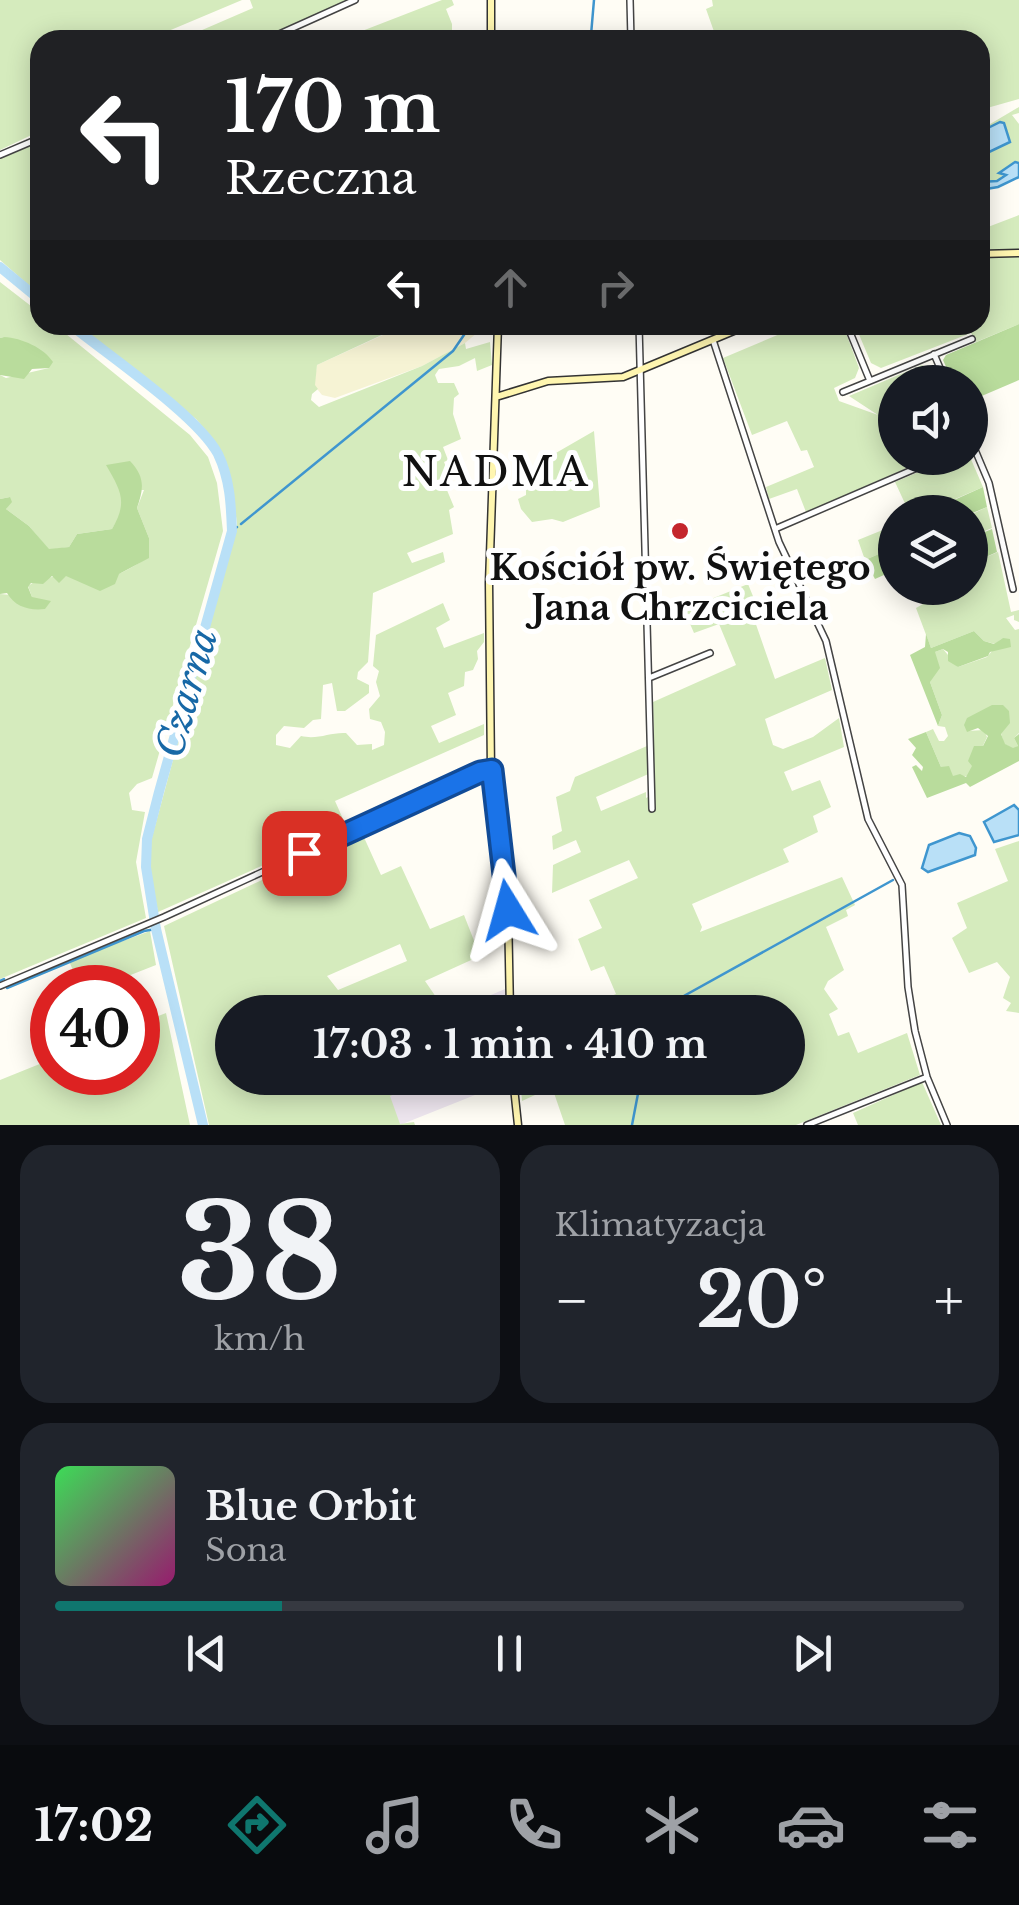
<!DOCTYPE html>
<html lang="pl">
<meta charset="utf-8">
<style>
:root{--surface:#171b24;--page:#20242c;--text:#f1f3f6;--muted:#9ea1a6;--line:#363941;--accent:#0f766e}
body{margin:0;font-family:"Libre Baskerville",serif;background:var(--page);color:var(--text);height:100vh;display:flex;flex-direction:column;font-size:38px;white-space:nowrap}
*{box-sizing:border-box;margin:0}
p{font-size:32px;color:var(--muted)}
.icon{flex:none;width:55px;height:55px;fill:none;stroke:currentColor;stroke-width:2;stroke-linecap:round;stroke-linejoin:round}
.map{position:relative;height:1125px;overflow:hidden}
.details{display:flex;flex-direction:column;gap:20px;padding:20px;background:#0d0f14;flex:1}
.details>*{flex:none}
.banner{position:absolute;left:30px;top:30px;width:960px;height:305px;border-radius:30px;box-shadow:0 5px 25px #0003;background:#202124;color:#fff;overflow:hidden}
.buttons{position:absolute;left:878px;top:365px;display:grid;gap:20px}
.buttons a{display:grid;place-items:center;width:110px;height:110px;border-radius:50%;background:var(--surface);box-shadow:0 5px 25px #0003;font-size:50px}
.speed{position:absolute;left:30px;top:965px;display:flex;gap:20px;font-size:50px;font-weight:700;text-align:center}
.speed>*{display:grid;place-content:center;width:130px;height:130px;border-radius:50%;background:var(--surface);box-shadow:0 5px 25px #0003;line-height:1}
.speed .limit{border:15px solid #d22;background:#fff;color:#111}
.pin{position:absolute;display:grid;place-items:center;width:85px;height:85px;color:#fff;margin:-42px;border-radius:20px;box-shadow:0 5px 15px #0006}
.me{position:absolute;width:110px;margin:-55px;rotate:352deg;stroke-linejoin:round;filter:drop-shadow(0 0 8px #0008)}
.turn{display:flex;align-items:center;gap:35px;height:210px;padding:0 30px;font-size:45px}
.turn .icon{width:130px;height:130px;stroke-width:2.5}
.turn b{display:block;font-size:70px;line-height:85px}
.lanes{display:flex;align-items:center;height:95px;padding:0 30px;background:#0003;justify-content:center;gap:50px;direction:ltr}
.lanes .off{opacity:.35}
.big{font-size:75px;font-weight:700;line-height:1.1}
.details .card{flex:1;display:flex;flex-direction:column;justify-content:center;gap:15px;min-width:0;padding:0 35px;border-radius:30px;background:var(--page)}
.details .dial{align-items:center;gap:0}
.dial b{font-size:130px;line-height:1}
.song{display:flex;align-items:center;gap:30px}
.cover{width:120px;height:120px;border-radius:15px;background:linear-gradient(135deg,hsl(130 70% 55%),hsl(320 70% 35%))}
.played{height:10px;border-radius:5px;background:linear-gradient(90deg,var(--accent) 25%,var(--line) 25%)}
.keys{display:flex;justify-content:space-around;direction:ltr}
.heat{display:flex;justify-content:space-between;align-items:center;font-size:55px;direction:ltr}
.details .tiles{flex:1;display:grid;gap:20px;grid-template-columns:1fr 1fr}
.card:last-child{grid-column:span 2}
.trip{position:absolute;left:215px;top:995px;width:590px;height:100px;border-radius:50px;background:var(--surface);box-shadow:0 5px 25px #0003;font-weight:700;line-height:100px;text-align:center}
.menu{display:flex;height:160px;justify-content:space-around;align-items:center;background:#090b0e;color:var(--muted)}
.menu .icon{width:70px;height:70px}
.menu .current{color:var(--accent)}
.menu b{font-size:45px;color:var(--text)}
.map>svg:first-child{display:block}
.industrial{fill:#eee6ef}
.farmland{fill:#f6f3d4}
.green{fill:#d5ebbd;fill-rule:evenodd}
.forest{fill:#b9dc9c}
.water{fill:#b9e0f7;stroke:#3f96cf;stroke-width:2.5}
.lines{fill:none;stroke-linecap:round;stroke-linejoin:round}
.stream{stroke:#3f96cf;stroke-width:2.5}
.river{stroke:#b9e0f7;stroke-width:10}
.street-casing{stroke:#444;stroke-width:8}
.secondary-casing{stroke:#333;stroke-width:9}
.street{stroke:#fff;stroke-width:5}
.secondary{stroke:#fff6b0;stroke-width:6}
.route-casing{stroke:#114b97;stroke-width:25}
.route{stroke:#1a73e8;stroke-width:18}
.poi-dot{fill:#c4262e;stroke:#fff;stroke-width:4}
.labels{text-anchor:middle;stroke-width:10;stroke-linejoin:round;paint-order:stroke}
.poi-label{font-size:35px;font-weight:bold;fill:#111;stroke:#fff}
.water-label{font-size:38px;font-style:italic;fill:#1768a6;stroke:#fff}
.quarter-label{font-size:40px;letter-spacing:2.5px;fill:#111;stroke:#fff}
</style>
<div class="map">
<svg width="1019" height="1125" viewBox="0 0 1019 1125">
<rect width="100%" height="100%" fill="#fffdf5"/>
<path class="industrial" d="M505,989L506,1010L451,1012Z
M326,1078H509L510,1081L400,1125Z"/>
<path class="farmland" d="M405,325H490V331L478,332L465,343L422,366L335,398L322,395L314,385L317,365Z"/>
<path class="green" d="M0,0H242L147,40H40V131L0,150Z
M250,0H347L259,40H214L213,37L179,40L253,8Z
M442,0H452L454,5L446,9L452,24V40H362V31Z
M712,0H1019V99L980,110V40H717L706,9L713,6Z
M1019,107V113L1012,115L1019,124V163L1015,162L997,181L980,182V149L986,154L1009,142L1000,122L980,130Z
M40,142V295L0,260V159Z
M1019,215V324L976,342L971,333L881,368L871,363L858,332L885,325H980V230Z
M0,282L40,313V325H55L190,435L208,457L217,483L223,531L152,778L137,784L129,793L132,810L145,812L136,862L146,918L0,979V594L32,597L28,586C56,567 91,583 121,573C130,569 140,562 149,557V538L137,508L144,490H121L123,511L112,529L77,534L69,547L49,550L29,526L6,509L10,497L0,499V375L6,378L49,368L4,337L0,338Z
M78,325H383L386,333L317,365L315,385L318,389L312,394L311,400L319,407L422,366L465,343L466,349L490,342L492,365L477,371L475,358L459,366L439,369L435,375L438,383H454L459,394L454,398L453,414L461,439L443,447L448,460L444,462L451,480L444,483L454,507L449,510L453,534L407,553L412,563L443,552L445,562L373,593L368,662L358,672L357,679L369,685V693L345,711H337L332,683L323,685L321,719L313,720L304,728L284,726L276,735V745L290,748L301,736C318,740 330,732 346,733L357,745L372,744V750L384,745L385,732L381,722L370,719L369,709L380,696L376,682L379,671L373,666L376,635L443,603L450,620L436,628L444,648L484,633V642L477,651L478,659L473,670L465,672L464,686L448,693L456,715L431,726L439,743L484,724V735L335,801L347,828L158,912L150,872L151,841L237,524C232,482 225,450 196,419Z
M801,325H843L859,368L855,378L834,388L839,401L878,415L849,396L922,365L933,371L938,382H895V423L884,418L888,435L895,433V458H903L907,468L806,512L797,489L769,499L766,487L814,467L807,450L801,451L787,421L752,435L723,358Z
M594,431L600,507L563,522L552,519L532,522L521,509L518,499L526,495V488L547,479L542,461Z
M970,457L983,487L932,509V512H909L895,482L952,458Z
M987,507L992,528L970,537V515Z
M895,525V547L865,560L858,540Z
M998,552L1011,612L1019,610V622L1014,620V615L1006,618L1015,630L1019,629V733L1014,738L1018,746L1013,749L1004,744L1001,733L1009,711L967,731L984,730L987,737L969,776L952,777L941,767L926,732L933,729L939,741H944L948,736L945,727L938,726L942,715L930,682L935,652L943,649L958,667L987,657L1003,638L995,644L984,641L974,631L931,648L916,608L923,604L918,588H911H970V564Z
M748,584L757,606L751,610L775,679L825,658L832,690L765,719L773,745L783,749L813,737L839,718L844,747L784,772L792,791L820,780L831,807L813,816L818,832L783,849L789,862L692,904L702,927L700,932L842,877L855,905L846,910L848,916L826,927L844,970L828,981L824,989L838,1009L829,1014L838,1036L849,1032L858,1053L907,1033L920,1075L796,1125H565L554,1093L588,1078H788V1012H574L616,994L604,966L591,971L578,939L602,928L589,900L638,878L629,860L552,893L553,865L581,852L576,840L553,850L552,836L562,831L556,797L570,791L575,777L654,743L653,702L736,665L719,624L694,633L684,610ZM653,772L654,794L646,798V792L601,811L596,797Z
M362,833L381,875L401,866L430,929L464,915L480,956L425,981L436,997L440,1012H232V1078H433L390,1096L400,1124L414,1122L415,1125H209L164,926ZM400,944L407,961L338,990L327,976Z
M1019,841V1013L1006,1011L1011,1003L1003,998L1010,977L997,962L969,973L952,938L967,928L957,903L1008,881L995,849Z
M150,931L156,965L100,987H80L69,961Z
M166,1013L190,1125H0V1080L52,1059V1072H138V1024Z
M520,1078H572L522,1101Z
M922,1082L941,1125H858L853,1113Z"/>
<path class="forest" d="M1019,324V380L970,401V382H953L943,360L946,355Z
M4,337C22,338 44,348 53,362L49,368L32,369L24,379L0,375V338Z
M130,461C145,477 144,488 137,508L149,538V558L119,574L115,584L100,591L66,576L59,583L52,576L43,584L31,583L28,587L32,597L51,601L45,609C30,611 15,607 7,593L0,594V499L10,497L12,502L6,509L29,526L49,549L69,547L77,534L112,529C128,502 121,491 106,465Z
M983,487L987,507L970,514L932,512V510Z
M992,529L997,552L970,564V538Z
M895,547V570L875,579L865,560Z
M974,631L984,641L994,644L1003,638L1010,639L1011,647L990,652L988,656L958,667L948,661V652L943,649L935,652L940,668L930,682L942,715L938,726L910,655L925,647L926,634L931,648Z
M992,705H1003L1009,711L1010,723L1001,734L1005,744L1013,748L1018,746L1014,738L1019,734V761L970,787L966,783L927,798L912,767L916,765L922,771L923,767L912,755L916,748L908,739L926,732L941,767L949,766L953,776L960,774L966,777L972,766L968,761L974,746H983L988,736L978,728L967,732L964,725L967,718Z"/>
<path class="water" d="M1000,122L1004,123L1010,142L985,154L980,149V132Z
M1015,162L1019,163V177L998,187L980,190V182L997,181L1006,175L999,173Z
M1014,805L1019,810V835L994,842L984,822Z
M959,833L970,836L976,848L975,855L928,872L922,868L929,845Z"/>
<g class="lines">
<path class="stream" d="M591,35L594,0
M590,40V39
M467,329L470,325
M241,524L453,351L466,332
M232,531L237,527
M0,981L4,979
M7,988L144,931L156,929
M655,1012L893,880
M632,1125L641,1078"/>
<path class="river" d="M0,267L40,300
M71,325C108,355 198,416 218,454C230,479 231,504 232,531L159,792L147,839L146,867L156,929L203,1125"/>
<defs>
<path id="street" d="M630,0L631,40
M266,40L355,0
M0,155L40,138
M639,325L652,809
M847,325L870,381L972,339
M713,340L779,542L826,641L868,819L902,885L908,987L915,1031L927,1077L947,1125
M934,354L946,382
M843,392L870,381
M970,438L989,483L1013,589
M775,529L940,458
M649,678L710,653
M0,986L164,917L481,772L491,771
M807,1125L927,1077"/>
<path id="secondary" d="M491,0V40
M980,254L1019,253
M498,325L489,583L491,771L508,910L510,1012
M496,397L548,381L623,377L748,325
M513,1078L518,1125"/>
</defs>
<use href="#street" class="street-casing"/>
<use href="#secondary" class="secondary-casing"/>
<use href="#street" class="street"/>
<use href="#secondary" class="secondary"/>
</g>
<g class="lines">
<defs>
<path id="route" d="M304,853L480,772L492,770L508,910"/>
</defs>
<use href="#route" class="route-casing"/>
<use href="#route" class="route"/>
</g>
<circle class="poi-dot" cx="680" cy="531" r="10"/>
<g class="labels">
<g class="poi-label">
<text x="680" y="580">Kościół pw. Świętego<tspan x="680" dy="40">Jana Chrzciciela</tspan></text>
</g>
<g class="water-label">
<text transform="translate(187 693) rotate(-74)" y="13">Czarna</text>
</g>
<g class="quarter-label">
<text x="496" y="486">NADMA</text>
</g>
</g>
</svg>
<div class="buttons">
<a><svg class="icon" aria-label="sound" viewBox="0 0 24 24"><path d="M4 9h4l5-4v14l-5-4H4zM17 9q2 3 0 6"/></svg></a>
<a><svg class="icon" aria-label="layers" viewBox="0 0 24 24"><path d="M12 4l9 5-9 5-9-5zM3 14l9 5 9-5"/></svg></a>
</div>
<div class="speed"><div class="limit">40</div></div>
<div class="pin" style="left:304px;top:853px;background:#d93025"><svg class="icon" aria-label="arrive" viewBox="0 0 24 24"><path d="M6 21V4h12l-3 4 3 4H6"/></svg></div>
<svg class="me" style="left:508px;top:910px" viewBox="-20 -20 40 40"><path d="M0-17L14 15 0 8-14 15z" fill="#1a73e8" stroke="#fff" stroke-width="4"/></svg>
<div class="trip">17:03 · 1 min · 410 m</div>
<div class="banner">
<div class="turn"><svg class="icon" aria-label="left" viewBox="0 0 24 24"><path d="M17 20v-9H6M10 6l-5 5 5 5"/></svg><div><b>170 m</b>Rzeczna</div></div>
<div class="lanes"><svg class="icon" aria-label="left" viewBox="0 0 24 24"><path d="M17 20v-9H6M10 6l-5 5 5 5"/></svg><svg class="icon off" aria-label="ahead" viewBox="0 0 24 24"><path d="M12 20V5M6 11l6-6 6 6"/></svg><svg class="icon off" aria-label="right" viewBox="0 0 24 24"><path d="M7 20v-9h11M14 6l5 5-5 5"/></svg></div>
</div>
</div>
<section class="details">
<div class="tiles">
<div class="card dial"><b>38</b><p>km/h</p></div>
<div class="card"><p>Klimatyzacja</p>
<div class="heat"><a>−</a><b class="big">20°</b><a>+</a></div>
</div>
<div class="card">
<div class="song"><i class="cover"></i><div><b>Blue Orbit</b><p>Sona</p></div></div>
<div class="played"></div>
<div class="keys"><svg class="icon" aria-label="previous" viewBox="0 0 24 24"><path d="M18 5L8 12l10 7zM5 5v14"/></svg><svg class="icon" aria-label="pause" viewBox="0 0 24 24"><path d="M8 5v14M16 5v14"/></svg><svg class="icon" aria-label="next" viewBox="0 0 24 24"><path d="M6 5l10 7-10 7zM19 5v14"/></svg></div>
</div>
</div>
</section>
<nav class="menu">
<b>17:02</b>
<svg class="icon current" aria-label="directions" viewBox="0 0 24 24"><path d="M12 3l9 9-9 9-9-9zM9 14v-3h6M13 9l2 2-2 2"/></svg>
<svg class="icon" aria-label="music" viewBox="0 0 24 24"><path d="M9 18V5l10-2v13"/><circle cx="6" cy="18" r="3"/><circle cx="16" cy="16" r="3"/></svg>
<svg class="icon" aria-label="phone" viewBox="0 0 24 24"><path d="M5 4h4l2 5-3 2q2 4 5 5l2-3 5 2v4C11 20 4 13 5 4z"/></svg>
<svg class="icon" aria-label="climate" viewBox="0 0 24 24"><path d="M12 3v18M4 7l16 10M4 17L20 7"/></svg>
<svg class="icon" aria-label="car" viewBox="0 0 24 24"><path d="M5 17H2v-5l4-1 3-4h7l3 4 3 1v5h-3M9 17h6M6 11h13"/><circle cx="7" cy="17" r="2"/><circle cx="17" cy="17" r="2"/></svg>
<svg class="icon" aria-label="filters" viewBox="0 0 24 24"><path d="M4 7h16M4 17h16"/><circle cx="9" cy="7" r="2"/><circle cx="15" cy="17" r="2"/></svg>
</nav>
